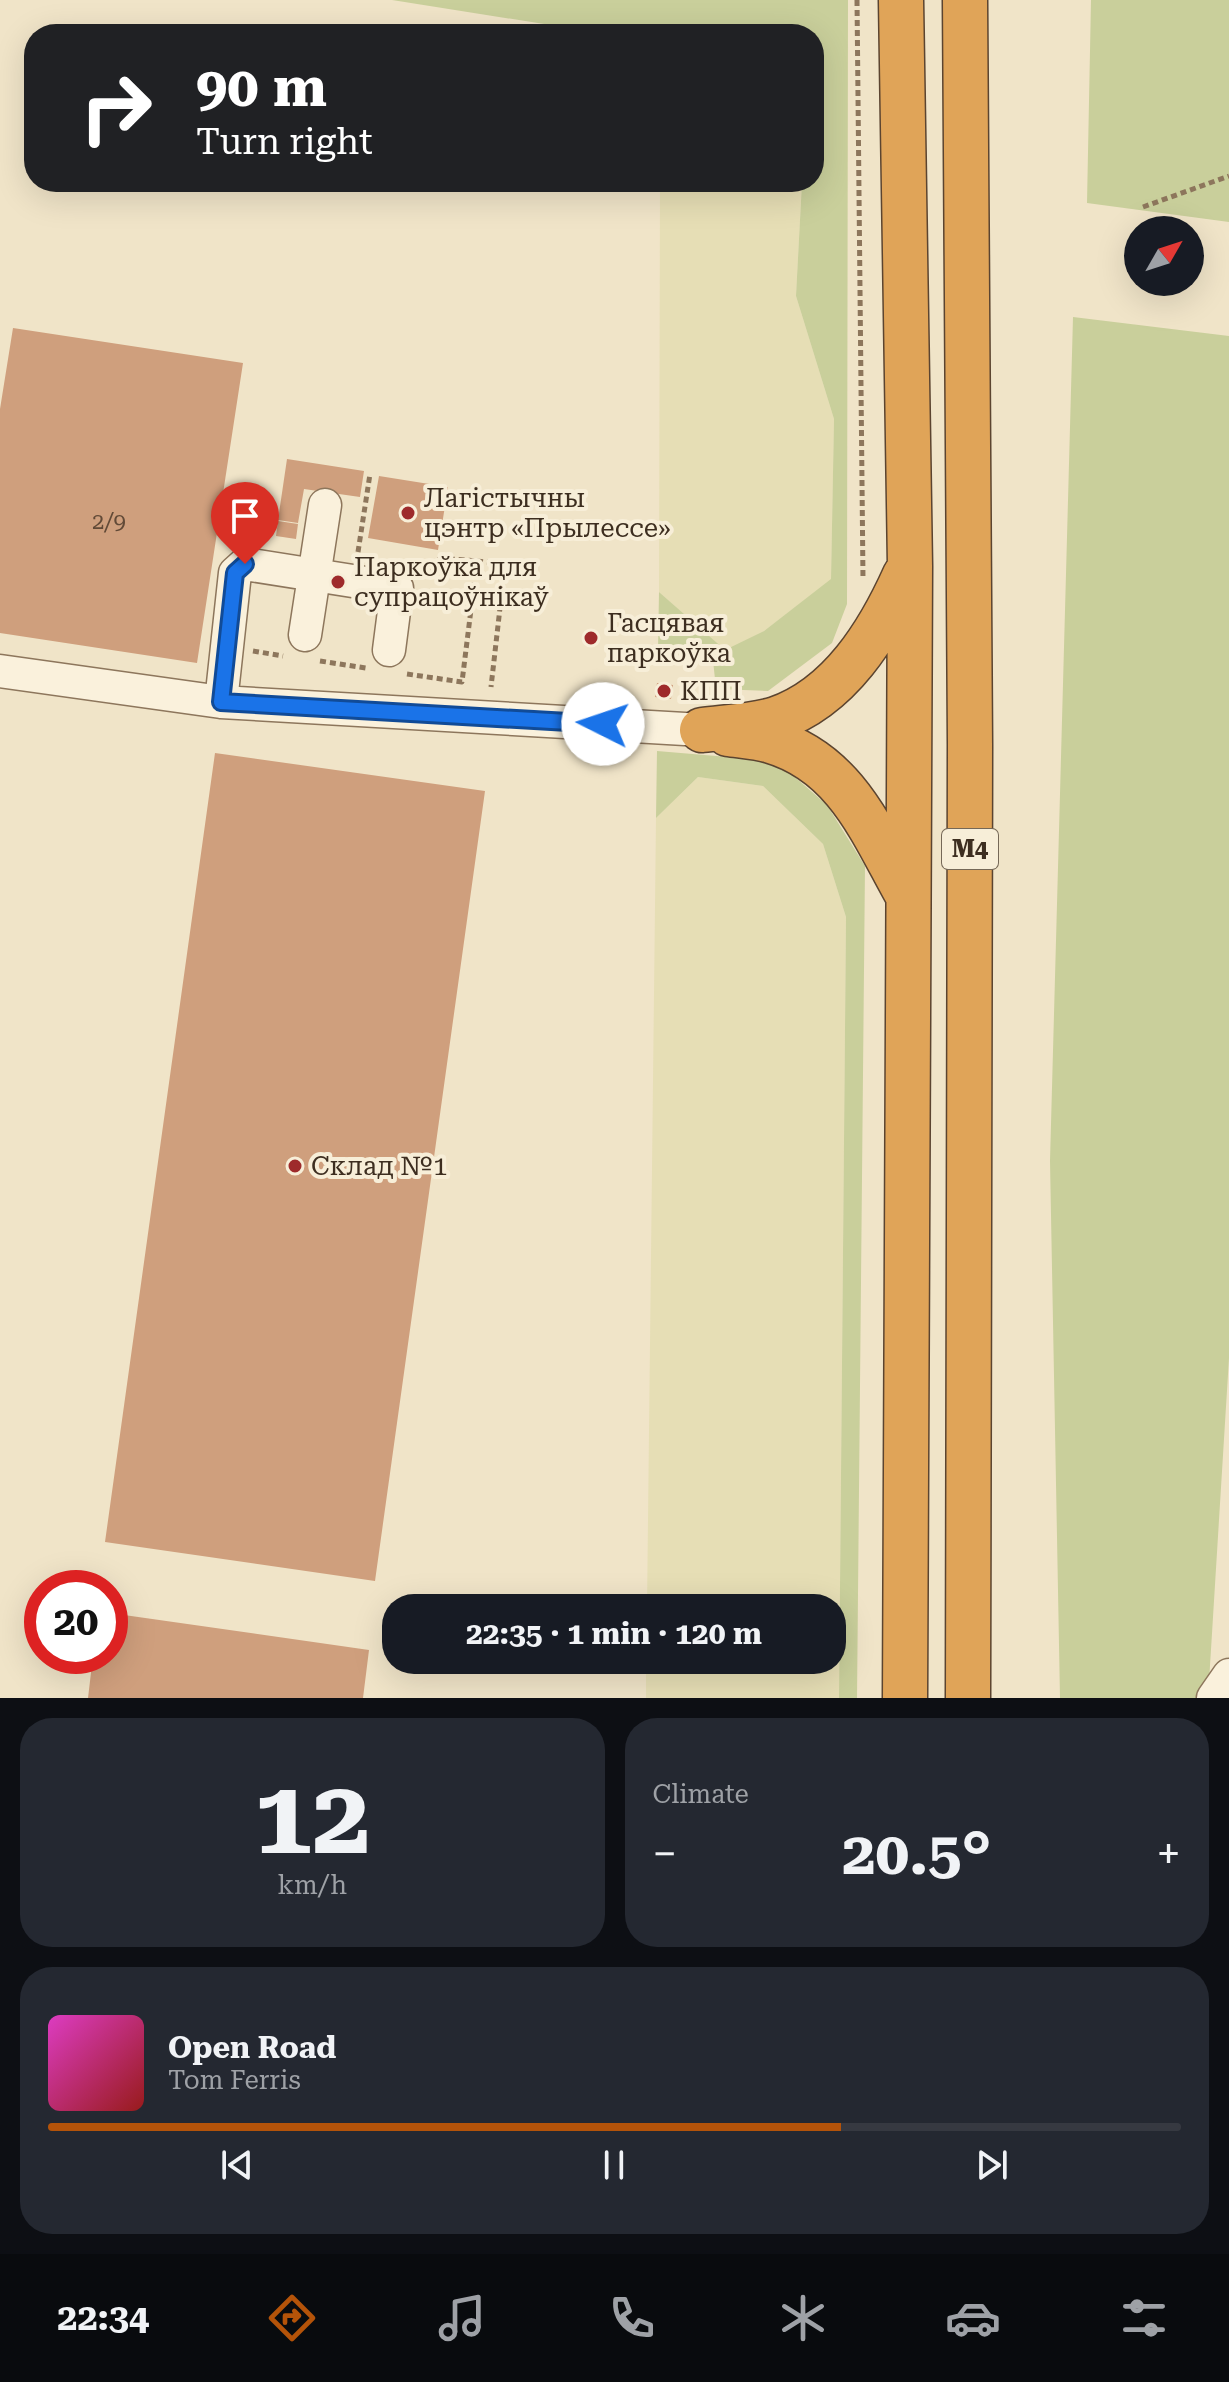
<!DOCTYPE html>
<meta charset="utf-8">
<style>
:root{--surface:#171b24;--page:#242831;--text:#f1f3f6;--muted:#9ea1a6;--line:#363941;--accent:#b45309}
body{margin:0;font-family:"Roboto Serif",serif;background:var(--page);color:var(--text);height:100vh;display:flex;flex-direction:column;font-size:30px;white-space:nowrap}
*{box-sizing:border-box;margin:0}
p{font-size:26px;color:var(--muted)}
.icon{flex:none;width:44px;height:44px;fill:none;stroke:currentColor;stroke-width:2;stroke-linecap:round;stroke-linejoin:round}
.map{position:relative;height:1698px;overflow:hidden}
.details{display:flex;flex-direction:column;gap:20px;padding:20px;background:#0d0f14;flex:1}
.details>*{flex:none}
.banner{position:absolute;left:24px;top:24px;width:800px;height:168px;border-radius:32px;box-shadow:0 8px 32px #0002;background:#202124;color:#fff;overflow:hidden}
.needle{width:52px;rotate:51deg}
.fabs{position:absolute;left:1124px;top:216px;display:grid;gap:16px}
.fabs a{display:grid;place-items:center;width:80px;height:80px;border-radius:50%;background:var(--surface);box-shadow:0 8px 32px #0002;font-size:40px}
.speed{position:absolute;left:24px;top:1570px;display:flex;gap:16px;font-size:40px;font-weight:700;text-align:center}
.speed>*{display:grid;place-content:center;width:104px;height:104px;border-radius:50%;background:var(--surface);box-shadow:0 8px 32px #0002;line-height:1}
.speed .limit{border:12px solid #d22;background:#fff;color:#111}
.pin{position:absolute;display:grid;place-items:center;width:68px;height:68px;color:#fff;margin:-82px -34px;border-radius:50% 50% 50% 0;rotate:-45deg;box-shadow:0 0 8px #0007}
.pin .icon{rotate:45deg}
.me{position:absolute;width:88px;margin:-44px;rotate:274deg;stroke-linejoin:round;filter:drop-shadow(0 0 6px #0008)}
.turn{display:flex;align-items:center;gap:28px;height:168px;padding:0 40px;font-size:36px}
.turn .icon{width:104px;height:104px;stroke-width:2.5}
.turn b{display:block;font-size:56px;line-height:68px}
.big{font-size:60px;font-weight:700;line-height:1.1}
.details .tile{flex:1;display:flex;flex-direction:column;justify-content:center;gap:12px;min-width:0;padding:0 28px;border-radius:32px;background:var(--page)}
.details .dial{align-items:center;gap:0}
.dial b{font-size:104px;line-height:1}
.song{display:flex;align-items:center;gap:24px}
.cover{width:96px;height:96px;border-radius:12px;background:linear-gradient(135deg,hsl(310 70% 55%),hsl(0 70% 35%))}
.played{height:8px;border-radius:4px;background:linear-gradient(90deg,var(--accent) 70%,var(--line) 70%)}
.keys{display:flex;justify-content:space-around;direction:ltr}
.heat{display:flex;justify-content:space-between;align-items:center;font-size:44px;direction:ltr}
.details .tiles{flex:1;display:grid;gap:20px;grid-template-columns:1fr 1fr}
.tile:last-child{grid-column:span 2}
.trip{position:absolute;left:382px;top:1594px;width:464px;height:80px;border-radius:32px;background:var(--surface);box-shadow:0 8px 32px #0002;font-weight:700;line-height:80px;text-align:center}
.tabs{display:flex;height:128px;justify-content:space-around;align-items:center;background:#090b0e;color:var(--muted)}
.tabs .icon{width:56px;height:56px}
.tabs .selected{color:var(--accent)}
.tabs b{font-size:36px;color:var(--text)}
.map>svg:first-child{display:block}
.farmland{fill:#e6deb5}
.green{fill:#c9cf9b}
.building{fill:#cf9f7d}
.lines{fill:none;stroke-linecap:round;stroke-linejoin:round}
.minor-casing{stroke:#8d765c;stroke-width:35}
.highway-casing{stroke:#5b4430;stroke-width:47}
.path{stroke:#8d765c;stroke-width:5;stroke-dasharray:6 4;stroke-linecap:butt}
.minor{stroke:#faf1dc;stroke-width:32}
.highway{stroke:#e0a458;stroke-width:44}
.route-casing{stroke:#114b97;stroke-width:20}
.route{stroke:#1a73e8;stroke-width:14}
.poi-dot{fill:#9e2a2b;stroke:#f7eed8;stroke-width:3}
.labels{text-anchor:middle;stroke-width:8;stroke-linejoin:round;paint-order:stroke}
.number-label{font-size:22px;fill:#624a37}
.shield{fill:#f7eed8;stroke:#756857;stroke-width:2}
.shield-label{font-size:24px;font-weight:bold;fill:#3d2e20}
.poi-label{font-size:26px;fill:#3d2e20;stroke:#f7eed8;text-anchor:start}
</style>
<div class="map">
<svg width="1229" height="1698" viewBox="0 0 1229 1698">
<rect width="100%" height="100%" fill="#f0e4c8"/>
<path class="farmland" d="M660,182H802L796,296L834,419L831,580L764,631L725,651L659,592Z
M698,777L763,786L823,844L846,917L839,1698H646V1660H832V1608H647L656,818Z"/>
<path class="green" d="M392,0H848L847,604L832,643L768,691L716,689L713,660L658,651L659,592L725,650L764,631L831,579L834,419L796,296L802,182H814V34H607Z
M1091,0H1229V222L1087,203Z
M1073,317L1229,336V1358L1208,1698H1060L1050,1161Z
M657,751L740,758L781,765L827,805L865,866L857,1698H839L846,917L823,844L763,786L698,777L656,818Z"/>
<path class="building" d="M13,328L243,363L197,663L0,633V409Z
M287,459L364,471L360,497L304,489L298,523L278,520Z
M379,476L448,487L438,550L368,538Z
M278,521L298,524L296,539L276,536Z
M657,683L673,685L671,699L655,697Z
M215,753L485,791L375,1581L105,1542Z
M110,1613L369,1650L363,1698H88L93,1656H110Z"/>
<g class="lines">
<defs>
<path id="minor" d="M305,635L325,505
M0,671L221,702L702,730
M221,702L235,573L245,564L397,588L389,650
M1213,1698L1229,1675"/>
<path id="highway" d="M901,0L910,566L905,1698
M965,0L970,745L968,1698
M702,730C726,727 753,726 776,719C840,697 879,633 905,575
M728,734C742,736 758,737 771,741C846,763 872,832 907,894"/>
</defs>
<use href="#minor" class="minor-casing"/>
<use href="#highway" class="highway-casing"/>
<path class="path" d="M857,0L863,579
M1143,207L1229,176
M358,552L370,474
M477,561L505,564L491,687
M253,651L283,656
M320,661L366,668
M407,674L462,682L477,561L440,558L437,572L420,570"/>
<use href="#minor" class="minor"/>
<use href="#highway" class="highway"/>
</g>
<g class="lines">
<defs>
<path id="route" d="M245,564L235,573L221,702L603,724"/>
</defs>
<use href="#route" class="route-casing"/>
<use href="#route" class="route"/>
</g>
<g class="poi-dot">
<circle cx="408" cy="513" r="8"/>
<circle cx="338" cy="582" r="8"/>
<circle cx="591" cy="638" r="8"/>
<circle cx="664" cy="691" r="8"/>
<circle cx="295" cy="1166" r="8"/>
</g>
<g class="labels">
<g class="number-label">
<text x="109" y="529">2/9</text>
</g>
<rect class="shield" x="942" y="829" width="56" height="40" rx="6"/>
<g class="shield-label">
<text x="970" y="857">М4</text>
</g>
<g class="poi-label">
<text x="424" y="507">Лагістычны<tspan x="424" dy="30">цэнтр «Прылессе»</tspan></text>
<text x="354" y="576">Паркоўка для<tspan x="354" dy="30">супрацоўнікаў</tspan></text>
<text x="607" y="632">Гасцявая<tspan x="607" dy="30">паркоўка</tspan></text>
<text x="680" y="700">КПП</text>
<text x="311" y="1175">Склад №1</text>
</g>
</g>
</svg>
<div class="fabs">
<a><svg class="needle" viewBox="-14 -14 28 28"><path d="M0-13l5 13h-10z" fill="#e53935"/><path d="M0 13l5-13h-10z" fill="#9ea1a6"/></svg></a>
</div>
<div class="speed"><div class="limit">20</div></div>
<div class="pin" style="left:245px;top:564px;background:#d93025"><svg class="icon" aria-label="arrive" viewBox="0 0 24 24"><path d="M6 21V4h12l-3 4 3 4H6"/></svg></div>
<svg class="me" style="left:603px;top:724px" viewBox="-20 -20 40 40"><circle r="19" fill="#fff"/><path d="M0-13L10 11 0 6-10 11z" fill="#1a73e8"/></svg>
<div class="trip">22:35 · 1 min · 120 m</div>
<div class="banner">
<div class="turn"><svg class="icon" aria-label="right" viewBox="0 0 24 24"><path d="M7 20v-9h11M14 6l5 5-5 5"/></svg><div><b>90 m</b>Turn right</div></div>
</div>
</div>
<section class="details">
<div class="tiles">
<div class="tile dial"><b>12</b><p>km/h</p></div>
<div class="tile"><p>Climate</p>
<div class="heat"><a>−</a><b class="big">20.5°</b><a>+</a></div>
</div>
<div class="tile">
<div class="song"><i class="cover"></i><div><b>Open Road</b><p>Tom Ferris</p></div></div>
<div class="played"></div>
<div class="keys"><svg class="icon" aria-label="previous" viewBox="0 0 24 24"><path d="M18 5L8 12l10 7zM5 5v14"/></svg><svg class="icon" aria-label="pause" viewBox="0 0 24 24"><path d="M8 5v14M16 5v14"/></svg><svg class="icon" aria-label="next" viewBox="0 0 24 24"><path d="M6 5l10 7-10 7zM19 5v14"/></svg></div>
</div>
</div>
</section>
<nav class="tabs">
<b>22:34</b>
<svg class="icon selected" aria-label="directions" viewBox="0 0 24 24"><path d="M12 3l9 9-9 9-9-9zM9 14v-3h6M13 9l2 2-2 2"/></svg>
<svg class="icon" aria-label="music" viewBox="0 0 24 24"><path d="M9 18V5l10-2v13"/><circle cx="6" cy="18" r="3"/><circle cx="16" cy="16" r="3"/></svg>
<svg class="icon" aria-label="phone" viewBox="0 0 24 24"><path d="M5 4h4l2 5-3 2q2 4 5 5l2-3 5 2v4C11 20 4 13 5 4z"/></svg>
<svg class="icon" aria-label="climate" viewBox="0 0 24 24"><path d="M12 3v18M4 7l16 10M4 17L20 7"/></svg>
<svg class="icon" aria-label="car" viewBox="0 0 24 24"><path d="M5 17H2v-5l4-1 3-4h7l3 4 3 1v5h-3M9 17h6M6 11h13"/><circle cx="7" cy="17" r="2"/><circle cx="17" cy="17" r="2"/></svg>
<svg class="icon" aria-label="filters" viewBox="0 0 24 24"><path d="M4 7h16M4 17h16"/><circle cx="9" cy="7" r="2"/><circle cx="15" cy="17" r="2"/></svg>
</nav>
